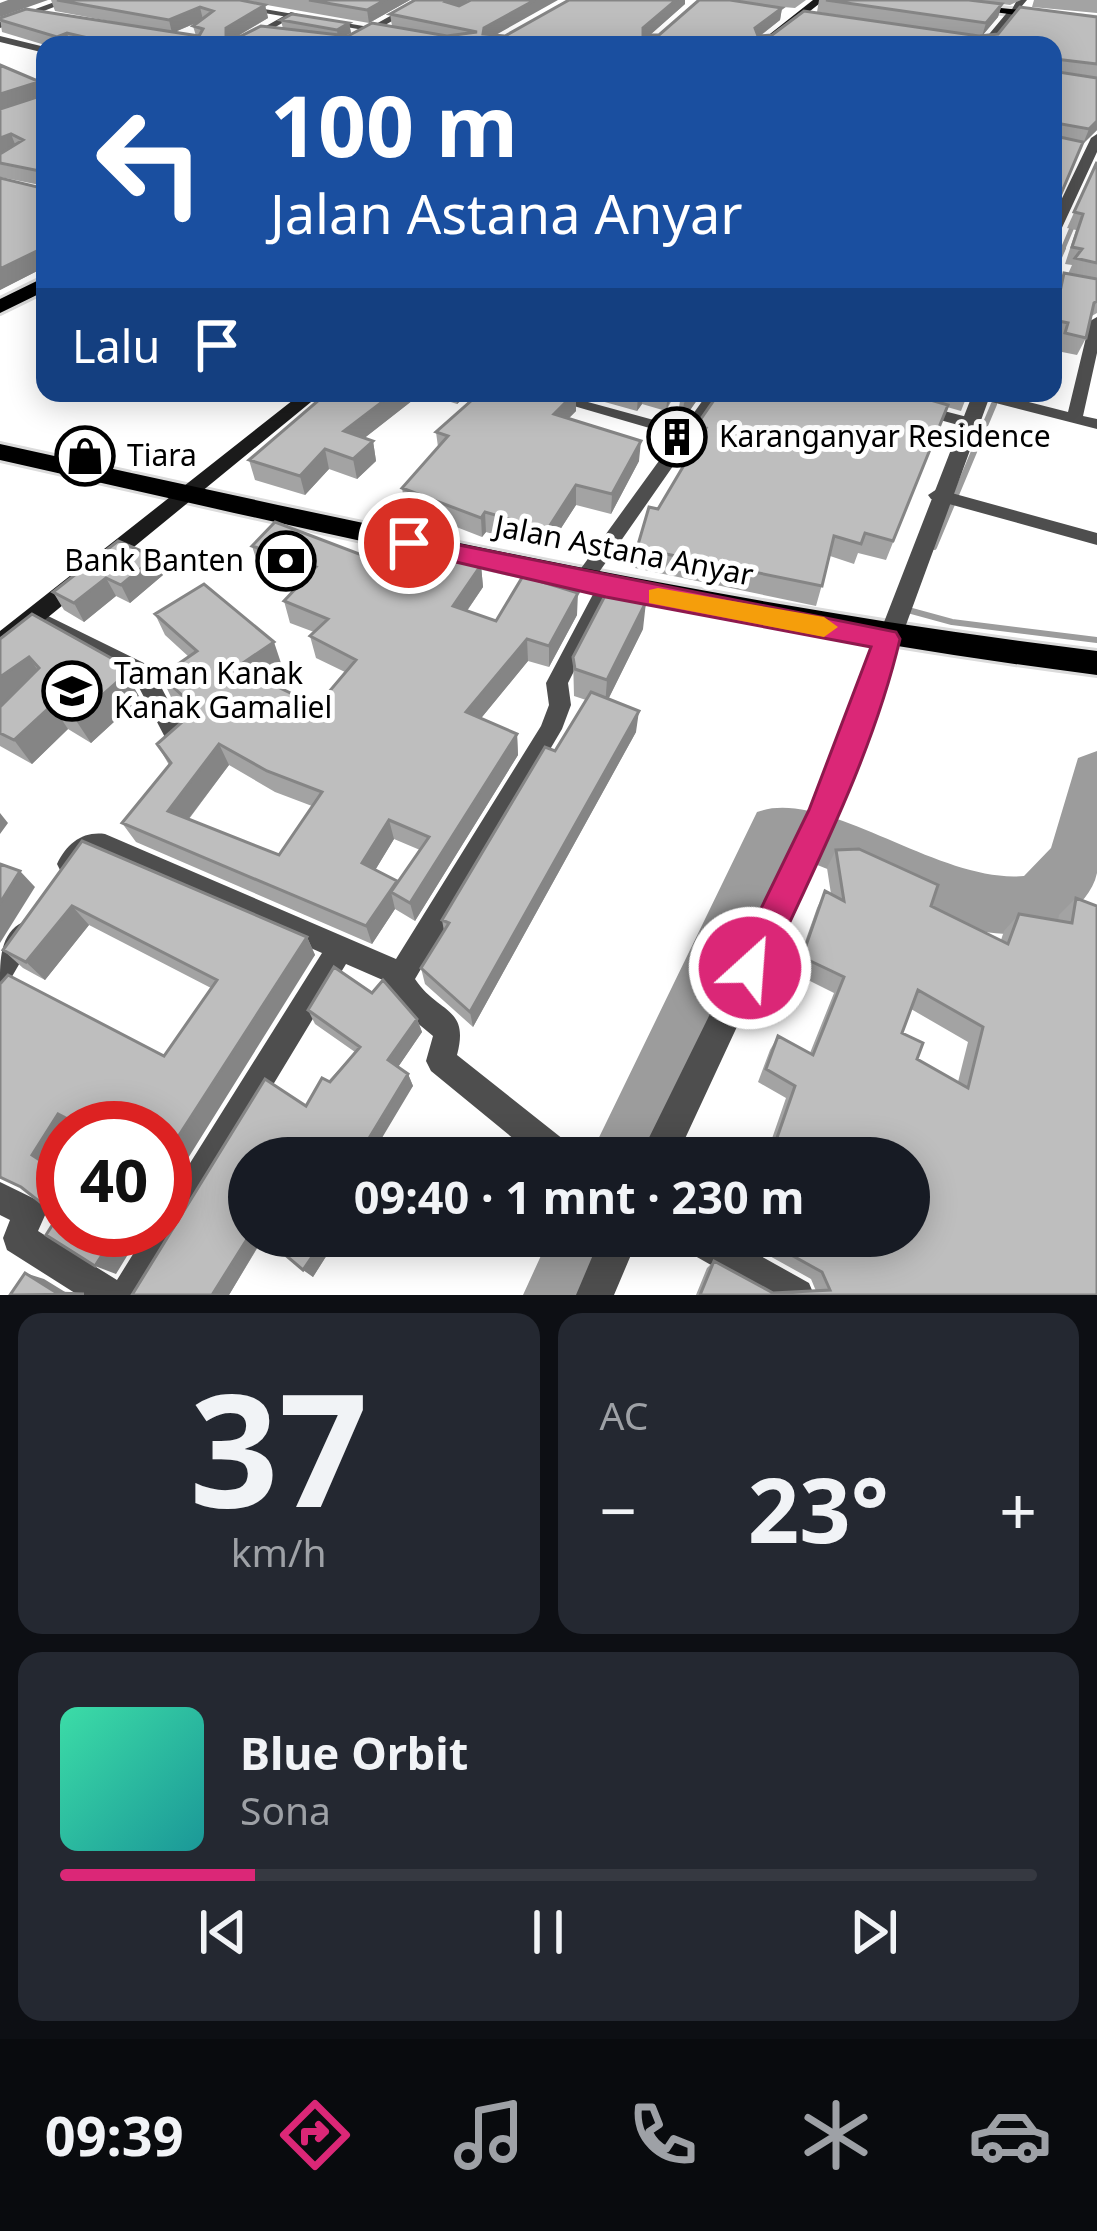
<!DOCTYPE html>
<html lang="id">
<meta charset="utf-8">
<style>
:root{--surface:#171b24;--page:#242831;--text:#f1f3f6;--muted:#9ea1a6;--line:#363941;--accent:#db2777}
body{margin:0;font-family:"Noto Sans",sans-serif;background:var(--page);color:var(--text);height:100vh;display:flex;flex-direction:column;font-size:45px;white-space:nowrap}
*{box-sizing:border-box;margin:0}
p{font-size:39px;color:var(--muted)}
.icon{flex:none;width:66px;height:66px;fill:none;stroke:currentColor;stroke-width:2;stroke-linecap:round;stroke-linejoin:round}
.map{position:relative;height:1295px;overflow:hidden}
.sheet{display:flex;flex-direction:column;gap:18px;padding:18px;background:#0d0f14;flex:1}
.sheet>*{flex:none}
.hud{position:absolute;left:36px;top:36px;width:1026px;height:366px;border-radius:24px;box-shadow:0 6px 30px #0003;background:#1a4fa0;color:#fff;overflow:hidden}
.speed{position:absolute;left:36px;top:1101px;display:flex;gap:24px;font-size:60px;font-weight:700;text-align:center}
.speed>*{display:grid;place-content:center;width:156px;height:156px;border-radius:50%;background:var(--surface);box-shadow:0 6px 30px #0003;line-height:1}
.speed .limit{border:18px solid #d22;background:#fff;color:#111}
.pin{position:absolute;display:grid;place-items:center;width:102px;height:102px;color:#fff;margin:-51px;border:6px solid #fff;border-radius:50%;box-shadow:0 3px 12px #0007}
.me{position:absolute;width:132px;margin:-66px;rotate:26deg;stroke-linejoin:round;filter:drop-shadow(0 0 9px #0008)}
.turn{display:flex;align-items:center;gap:42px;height:252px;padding:0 36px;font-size:54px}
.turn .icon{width:156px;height:156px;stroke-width:2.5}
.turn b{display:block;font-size:84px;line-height:102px}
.then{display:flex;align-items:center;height:114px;padding:0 36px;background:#0003;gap:24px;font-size:45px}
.big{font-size:90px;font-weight:700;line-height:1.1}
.sheet .widget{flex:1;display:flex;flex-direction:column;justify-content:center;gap:18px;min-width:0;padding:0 42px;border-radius:24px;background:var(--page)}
.sheet .dial{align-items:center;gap:0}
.dial b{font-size:156px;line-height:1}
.song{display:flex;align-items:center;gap:36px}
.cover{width:144px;height:144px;border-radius:18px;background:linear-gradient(135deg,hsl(160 70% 55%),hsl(180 70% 35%))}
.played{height:12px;border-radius:6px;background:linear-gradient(90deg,var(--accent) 20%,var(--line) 20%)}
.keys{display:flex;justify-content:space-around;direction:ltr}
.heat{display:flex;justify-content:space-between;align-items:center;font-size:66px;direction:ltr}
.sheet .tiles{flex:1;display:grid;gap:18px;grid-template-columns:1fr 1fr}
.widget:last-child{grid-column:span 2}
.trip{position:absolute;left:228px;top:1137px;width:702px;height:120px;border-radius:60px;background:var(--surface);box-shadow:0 6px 30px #0003;font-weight:700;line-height:120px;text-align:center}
.dock{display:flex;height:192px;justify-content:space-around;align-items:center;background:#090b0e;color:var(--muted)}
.dock .icon{width:84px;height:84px}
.dock .active{color:var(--accent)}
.dock b{font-size:54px;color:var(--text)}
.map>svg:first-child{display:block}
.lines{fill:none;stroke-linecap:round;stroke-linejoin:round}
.stream-far1{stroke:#9c9c9c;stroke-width:4.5}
.stream{stroke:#9c9c9c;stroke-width:6}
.river{fill:#9c9c9c;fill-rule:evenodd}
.primary-casing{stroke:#dbdbdb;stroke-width:6}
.minor{fill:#4e4e4e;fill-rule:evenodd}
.tertiary{fill:#4e4e4e;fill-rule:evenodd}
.secondary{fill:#1b1b1b;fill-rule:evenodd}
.primary{fill:#000;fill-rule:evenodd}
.wall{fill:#a3a3a3;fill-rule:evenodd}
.shaded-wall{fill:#858585}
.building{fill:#bebebe;stroke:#858585;stroke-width:3;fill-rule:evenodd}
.route{fill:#db2777;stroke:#8e194d;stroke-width:3}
.slow{fill:#f59e0b}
.labels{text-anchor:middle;stroke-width:10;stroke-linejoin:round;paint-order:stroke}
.poi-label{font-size:30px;fill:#000;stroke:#fff;text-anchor:start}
.street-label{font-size:30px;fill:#000;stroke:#fff}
</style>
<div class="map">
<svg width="1097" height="1295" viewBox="0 0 1097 1295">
<rect width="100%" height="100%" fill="#fff"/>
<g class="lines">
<path class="stream-far1" d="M1062,251L1073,225"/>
<path class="stream" d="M1053,271L1063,248
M955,497L994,404
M934,547L952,504
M908,610L952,622L1097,640"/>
<path class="river" d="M1097,751C1097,789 1097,835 1097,873C1093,892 1079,906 1064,917C988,973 870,874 793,858L661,1158H589L757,812C826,787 938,884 1024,876L1051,848L1078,758Z
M550,1236H626L601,1295H523Z"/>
<defs>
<path id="primary" d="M922,0L1097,18V26L928,3Z
M45,277V291L0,313V299Z
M0,444C364,524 727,606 1097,651V675C726,628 364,542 0,460Z"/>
</defs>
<use href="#primary" class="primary-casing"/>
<path class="minor" d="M60,0H72L0,28V22Z
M419,0H429L350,45H338Z
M1010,9L1017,11L990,45H980Z
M291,12L298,14L244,45H232Z
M0,36L45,47V53L0,42Z
M1053,277L1097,285V293L1053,285Z
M1097,317V353L1083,416L1097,419V429L976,398L974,395L993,393L1068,412L1090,321Z
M529,393H555L683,428L708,393H724L588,588H574L571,583L574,578L677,436Z
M917,404L975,419L977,423L969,428L911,412L909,409Z
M937,489L1097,533V545L931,499L928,495Z
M606,581L616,588L568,683L571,705L562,729L415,979C438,1014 470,1006 457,1055L573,1147L578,1158H537L431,1071L426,1061L433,1036L403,1011L385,981L346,964L146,1295H78L7,1250L3,1238L10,1220L0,1215V1182L41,1202L46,1213L38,1231L117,1280L148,1230H165V1203L322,953L103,856L95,855L79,872L70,875L61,872L57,864C67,843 83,831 105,834L396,959L541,726L549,705L546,683L599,583Z
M44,614L150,666L188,738L185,745L177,747L169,745L134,678L37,627L34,622L37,617Z
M23,922L32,926L36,935L10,980L0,983C0,960 0,933 23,922Z
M677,1236H725L809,1283L814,1295H764L681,1248Z"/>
<path class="tertiary" d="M189,0H212L404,33L399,36Z
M1017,0H1027L1016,13H1010Z
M1097,134V152L1060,232L1053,236V217L1091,138Z
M973,393H991L840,805L676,1158H639L813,805Z
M601,1236H639L614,1295H576Z"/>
<path class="secondary" d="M813,0H824L767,45H756Z
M302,393H322L8,650L0,653V631Z"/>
<use href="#primary" class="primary"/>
</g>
<path class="wall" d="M51,0H410L369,23L250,2L265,5L268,18L238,36L283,29L281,20L349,23L351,33L345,36H348L392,26L390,14L468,0L459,6L495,35L505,36L685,4L650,35H659L699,0H806L795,8L771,6L782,8L780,20L760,36H981L817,12L819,0H1021L1010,5L1002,4L998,17L982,36L1097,17V130L1082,144L1053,213V45H45L2,32L0,18L125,24L55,11ZM198,22L193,26L196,36L175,32Z
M1034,0H1097V13L1032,7Z
M0,65L45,84V267L0,290L37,187L40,185L0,177Z
M1097,162V313L1090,317L1086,338L1077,355L1057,351L1060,340L1053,339V306L1056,290L1064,273L1068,274L1072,265L1065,264L1076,230L1067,228Z
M422,393L364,438L373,441L376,461L357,479L329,469L305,495L255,480L249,460Z
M423,393H470L457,404Z
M480,393H702L681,423L682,415L678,414L680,401L673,398L666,411L642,404L637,411L576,394V411L569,418L639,461L611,514L576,505L547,550L486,532L482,537L405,507L402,488L438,447L436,432Z
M719,393H968L961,411L947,407L886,560L858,553L854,564L830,556L816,606L635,568L637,548L695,446L693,445L696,426Z
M118,541L163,575L130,603L116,596L84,622L64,610L53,592Z
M252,546L380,562L481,565L483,587L467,611L496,621L577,615L549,667L528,661L481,718L517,734L518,755L415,921L395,909L372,944L136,842L122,823L169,765L157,744L190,715L171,697L161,676L189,657L165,635L155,614L281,663L260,678L317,706L345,672L316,658L310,636L314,632L290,623L284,601L302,582L259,568ZM229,765L275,792L312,806L279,855L189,819ZM394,839L420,850L397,883L375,870Z
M643,629L608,699L636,732L473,1027L425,984L421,968L444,931L442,920L555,751L586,700L574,696L573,657Z
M0,639L120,663L140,698L91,743L68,729L32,764L0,746Z
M82,841L307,937L315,955L165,1128H63V1152L54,1167L116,1274L58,1216L23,1189L0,984L164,1056L211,988L89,925L45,980L23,968L3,950Z
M836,850L931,906L1001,940L1004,931L1019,914L1058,921L1059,915L1076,898L1097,1295H696L707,1268L714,1261L773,1293L816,1291L811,1279L734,1236H909V1158H737L746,1142L767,1153L786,1098L758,1082L770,1050L778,1036L810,1053L834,993L794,973L817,908L825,891L831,894L827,868ZM911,1009L968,1042L958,1082L917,1059L902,1033Z
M372,993L417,1019L422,1032L398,1067L408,1074L413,1086L249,1236H339L313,1277L264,1237L229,1295H132L355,1052L315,1024L308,1010Z"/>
<path class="shaded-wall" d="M8,0H48L0,17V3Z
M385,0H410L369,23L367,10Z
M450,0H468L447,15L446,2Z
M535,0H558L485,41L483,45L484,28Z
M676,0H685V4L642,42L643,28Z
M1002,4L998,17L982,36L986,23Z
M265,5L268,18L229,41L226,35V28Z
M200,7L203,20L172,33L169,20Z
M782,8L780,20L753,41L755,28Z
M349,23L351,33L338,39L337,30Z
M67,33L71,45H60L57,37Z
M38,82L44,97L0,110V94Z
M1097,121V130L1083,144L1089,129Z
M11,134L17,149L0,156V138Z
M45,247V267L0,290V269Z
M394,393H422L348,451L344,431Z
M456,393H470L457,404Z
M576,393V411L554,433V414Z
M638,393H643L642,404L637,411Z
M668,393H673L666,411Z
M691,393H702L681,423L684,403Z
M373,441L376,461L357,479L353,459Z
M641,441L639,461L611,514L612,494Z
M325,449L329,469L305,495L300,476Z
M576,485V505L547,550V530Z
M485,512L486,532L482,537L481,518Z
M155,557L163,575L130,603L121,585Z
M481,565L483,587L455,628L453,606Z
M106,578L116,596L84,622L74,603Z
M578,593L577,615L549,667V646Z
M646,602L643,629L605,706L607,680Z
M527,639L528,661L469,733L466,712Z
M274,642L281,663L245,688L237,667Z
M29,657L45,681L0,714V677Z
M126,674L140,698L91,743L75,719Z
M52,705L68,729L32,764L14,740Z
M639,711L636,732L473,1027L470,1012Z
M517,734L518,755L415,921L410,903Z
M219,744L229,765L180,830L168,811Z
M0,813L8,823L0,834Z
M389,820L394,839L368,882L362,863Z
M20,871L35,887L0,943V903Z
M397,881L391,892L395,909L372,944L366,926Z
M72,906L89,925L45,980L26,962Z
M307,937L315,955L165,1195V1157Z
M417,1019L422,1032L394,1073L388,1060Z
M408,1074L413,1086L370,1158H357Z
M58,1114L78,1128H63V1152L54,1167L63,1175L32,1155Z
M118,1230H143L116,1274L95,1266Z
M249,1236H264L229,1295H212Z
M326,1236H339L313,1277L303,1270Z
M25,1273L44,1279L70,1295L57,1293Z"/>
<path class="building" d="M57,0H240L265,5L226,28V35L241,36L261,26L348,36L372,23L447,36L477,32L390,14L415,0H450L446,2L459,6L471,0H535L484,28L483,34L505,36L569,0H676L643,28V35H659L699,0H730L782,8L755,28L758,36L772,35L804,11L979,36L998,34L1020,7L1097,17V64L1055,59L1058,72L1097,78V121L1089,129L1056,123L1055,136L1083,142L1055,208L1053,207V45H118L67,33L57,37L0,20V18L26,9L199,36L203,29L193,26L213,11L200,7L169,20Z
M309,0H385L367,10Z
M826,0H969L1002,4L986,23Z
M292,14L349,23L337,30L281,20Z
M0,65L45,84V247L0,269V178L37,187L43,183L40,171L0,163V154L23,140L11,134L0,138V109L43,95L38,82L0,94Z
M1097,162V263L1075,258L1082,249L1072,247L1083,214L1074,212Z
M1064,273L1097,279V301L1094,303L1086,338L1065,333L1068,323L1054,320Z
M327,393H394L344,431L373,441L353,459L325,449L300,476L249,460Z
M480,393H575L554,414L641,441L612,494L576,485L547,530L485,512L481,518L402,488L448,436L436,432Z
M719,393H906L948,405L893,541L865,533L861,544L834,536L822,586L637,548L649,507L658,509L706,428L696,426Z
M275,522L380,562L395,543L481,565L453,606L496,621L523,576L578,593L549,646L527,639L466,712L517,734L410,903L391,892L429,837L389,820L362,863L397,881L366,926L122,823L171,763L157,744L197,709L161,676L197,651L155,614L204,584L274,642L237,667L317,706L356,660L310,636L328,619L284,601L316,567L252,546ZM219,744L267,771L322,792L279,855L168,811Z
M118,541L155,557L121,585L106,578L74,603L53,592Z
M608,590L646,602L607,680L575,669L573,657Z
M32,614L120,663L126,674L75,719L52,705L14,740L0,733V707L39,668L29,657L0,677V639Z
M591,692L639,711L470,1012L421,968L449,923L442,920L545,747L555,751Z
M82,841L307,937L165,1157V1128H85L58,1114L32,1155L63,1175V1230H118L95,1266L46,1235L58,1216L21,1187L0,1177V984L8,975L164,1056L217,980L72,906L26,962L3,950Z
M859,849L938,885L931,906L1008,944L1019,914L1072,923L1076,898L1097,906V1295H700L714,1261L773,1293L830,1290L822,1272L757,1236H909V1158H739L746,1142L771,1155L795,1086L766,1069L778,1036L813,1055L844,977L802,957L825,891L844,901L836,850ZM918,990L983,1027L968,1088L917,1059L923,1043L902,1033Z
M0,864L20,871L0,903Z
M334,967L372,993L383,980L417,1019L388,1060L408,1074L357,1158H249V1236L212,1295H132L265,1079L306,1106L322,1078L330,1082L360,1047L308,1010Z
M263,1236H326L303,1270Z
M25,1273L57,1293L84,1294L10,1295Z"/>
<path class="route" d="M409,535L896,632L900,639C872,758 813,870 763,980L750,986L737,980L732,968L809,810L871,647L606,597L400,549L397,543Z"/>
<path class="slow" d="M658,588L824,617L838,627L824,637L649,603V590Z"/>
<defs>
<symbol id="building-ring" viewBox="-11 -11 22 22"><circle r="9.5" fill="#fff" stroke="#000" stroke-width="1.5"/><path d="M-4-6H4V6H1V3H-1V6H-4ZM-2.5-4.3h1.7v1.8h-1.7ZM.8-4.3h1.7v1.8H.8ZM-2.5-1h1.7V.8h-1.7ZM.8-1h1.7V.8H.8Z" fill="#000"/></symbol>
<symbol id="shop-ring" viewBox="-11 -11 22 22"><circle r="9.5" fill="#fff" stroke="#000" stroke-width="1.5"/><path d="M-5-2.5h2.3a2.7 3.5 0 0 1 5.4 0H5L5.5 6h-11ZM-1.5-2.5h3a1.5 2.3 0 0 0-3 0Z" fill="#000"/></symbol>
<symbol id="bank-ring" viewBox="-11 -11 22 22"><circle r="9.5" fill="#fff" stroke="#000" stroke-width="1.5"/><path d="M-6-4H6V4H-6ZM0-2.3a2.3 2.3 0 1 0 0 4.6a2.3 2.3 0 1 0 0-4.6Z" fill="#000"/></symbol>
<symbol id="school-ring" viewBox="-11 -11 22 22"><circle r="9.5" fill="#fff" stroke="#000" stroke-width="1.5"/><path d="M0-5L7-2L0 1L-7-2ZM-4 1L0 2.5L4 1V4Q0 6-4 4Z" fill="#000"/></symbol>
</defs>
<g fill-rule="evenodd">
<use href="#building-ring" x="644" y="404" width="66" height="66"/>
<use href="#shop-ring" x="52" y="423" width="66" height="66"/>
<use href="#bank-ring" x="253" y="528" width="66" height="66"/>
<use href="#school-ring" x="39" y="658" width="66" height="66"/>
</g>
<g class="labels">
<g class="poi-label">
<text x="719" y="447">Karanganyar Residence</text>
<text x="127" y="466">Tiara</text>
<text x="244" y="571" text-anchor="end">Bank Banten</text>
<text x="114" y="684">Taman Kanak<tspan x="114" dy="34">Kanak Gamaliel</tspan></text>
</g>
<g class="street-label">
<text transform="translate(624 551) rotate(11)" y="10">Jalan Astana Anyar</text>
</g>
</g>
</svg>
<div class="speed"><div class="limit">40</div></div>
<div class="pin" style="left:409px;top:543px;background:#d93025"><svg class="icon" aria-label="arrive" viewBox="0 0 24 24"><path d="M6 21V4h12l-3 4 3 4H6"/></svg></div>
<svg class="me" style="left:750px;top:968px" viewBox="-20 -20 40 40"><circle r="17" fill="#db2777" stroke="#fff" stroke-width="3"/><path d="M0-11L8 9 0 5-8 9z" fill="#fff"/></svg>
<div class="trip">09:40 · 1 mnt · 230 m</div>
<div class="hud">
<div class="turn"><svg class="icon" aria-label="left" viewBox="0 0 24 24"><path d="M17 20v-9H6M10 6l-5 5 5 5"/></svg><div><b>100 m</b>Jalan Astana Anyar</div></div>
<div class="then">Lalu<svg class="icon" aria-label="arrive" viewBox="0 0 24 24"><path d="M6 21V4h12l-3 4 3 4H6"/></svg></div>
</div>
</div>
<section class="sheet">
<div class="tiles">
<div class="widget dial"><b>37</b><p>km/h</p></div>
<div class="widget"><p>AC</p>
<div class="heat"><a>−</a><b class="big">23°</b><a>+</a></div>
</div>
<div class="widget">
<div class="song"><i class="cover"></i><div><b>Blue Orbit</b><p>Sona</p></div></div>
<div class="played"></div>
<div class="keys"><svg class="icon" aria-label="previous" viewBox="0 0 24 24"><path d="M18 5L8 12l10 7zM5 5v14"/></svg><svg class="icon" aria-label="pause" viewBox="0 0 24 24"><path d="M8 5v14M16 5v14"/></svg><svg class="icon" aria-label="next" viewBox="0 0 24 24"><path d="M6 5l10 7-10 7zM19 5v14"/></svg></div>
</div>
</div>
</section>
<nav class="dock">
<b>09:39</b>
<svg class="icon active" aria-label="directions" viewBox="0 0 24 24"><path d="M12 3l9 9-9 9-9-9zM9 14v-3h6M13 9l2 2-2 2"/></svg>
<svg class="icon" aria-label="music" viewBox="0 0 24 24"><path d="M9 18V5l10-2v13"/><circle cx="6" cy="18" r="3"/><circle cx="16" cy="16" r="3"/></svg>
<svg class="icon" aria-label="phone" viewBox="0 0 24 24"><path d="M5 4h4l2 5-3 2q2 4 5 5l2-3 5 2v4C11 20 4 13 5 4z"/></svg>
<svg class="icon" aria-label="climate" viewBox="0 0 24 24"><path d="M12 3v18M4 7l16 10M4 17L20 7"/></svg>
<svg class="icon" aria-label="car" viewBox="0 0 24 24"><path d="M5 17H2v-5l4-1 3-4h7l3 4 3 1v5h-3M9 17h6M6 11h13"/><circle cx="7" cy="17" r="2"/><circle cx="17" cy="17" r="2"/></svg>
</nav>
